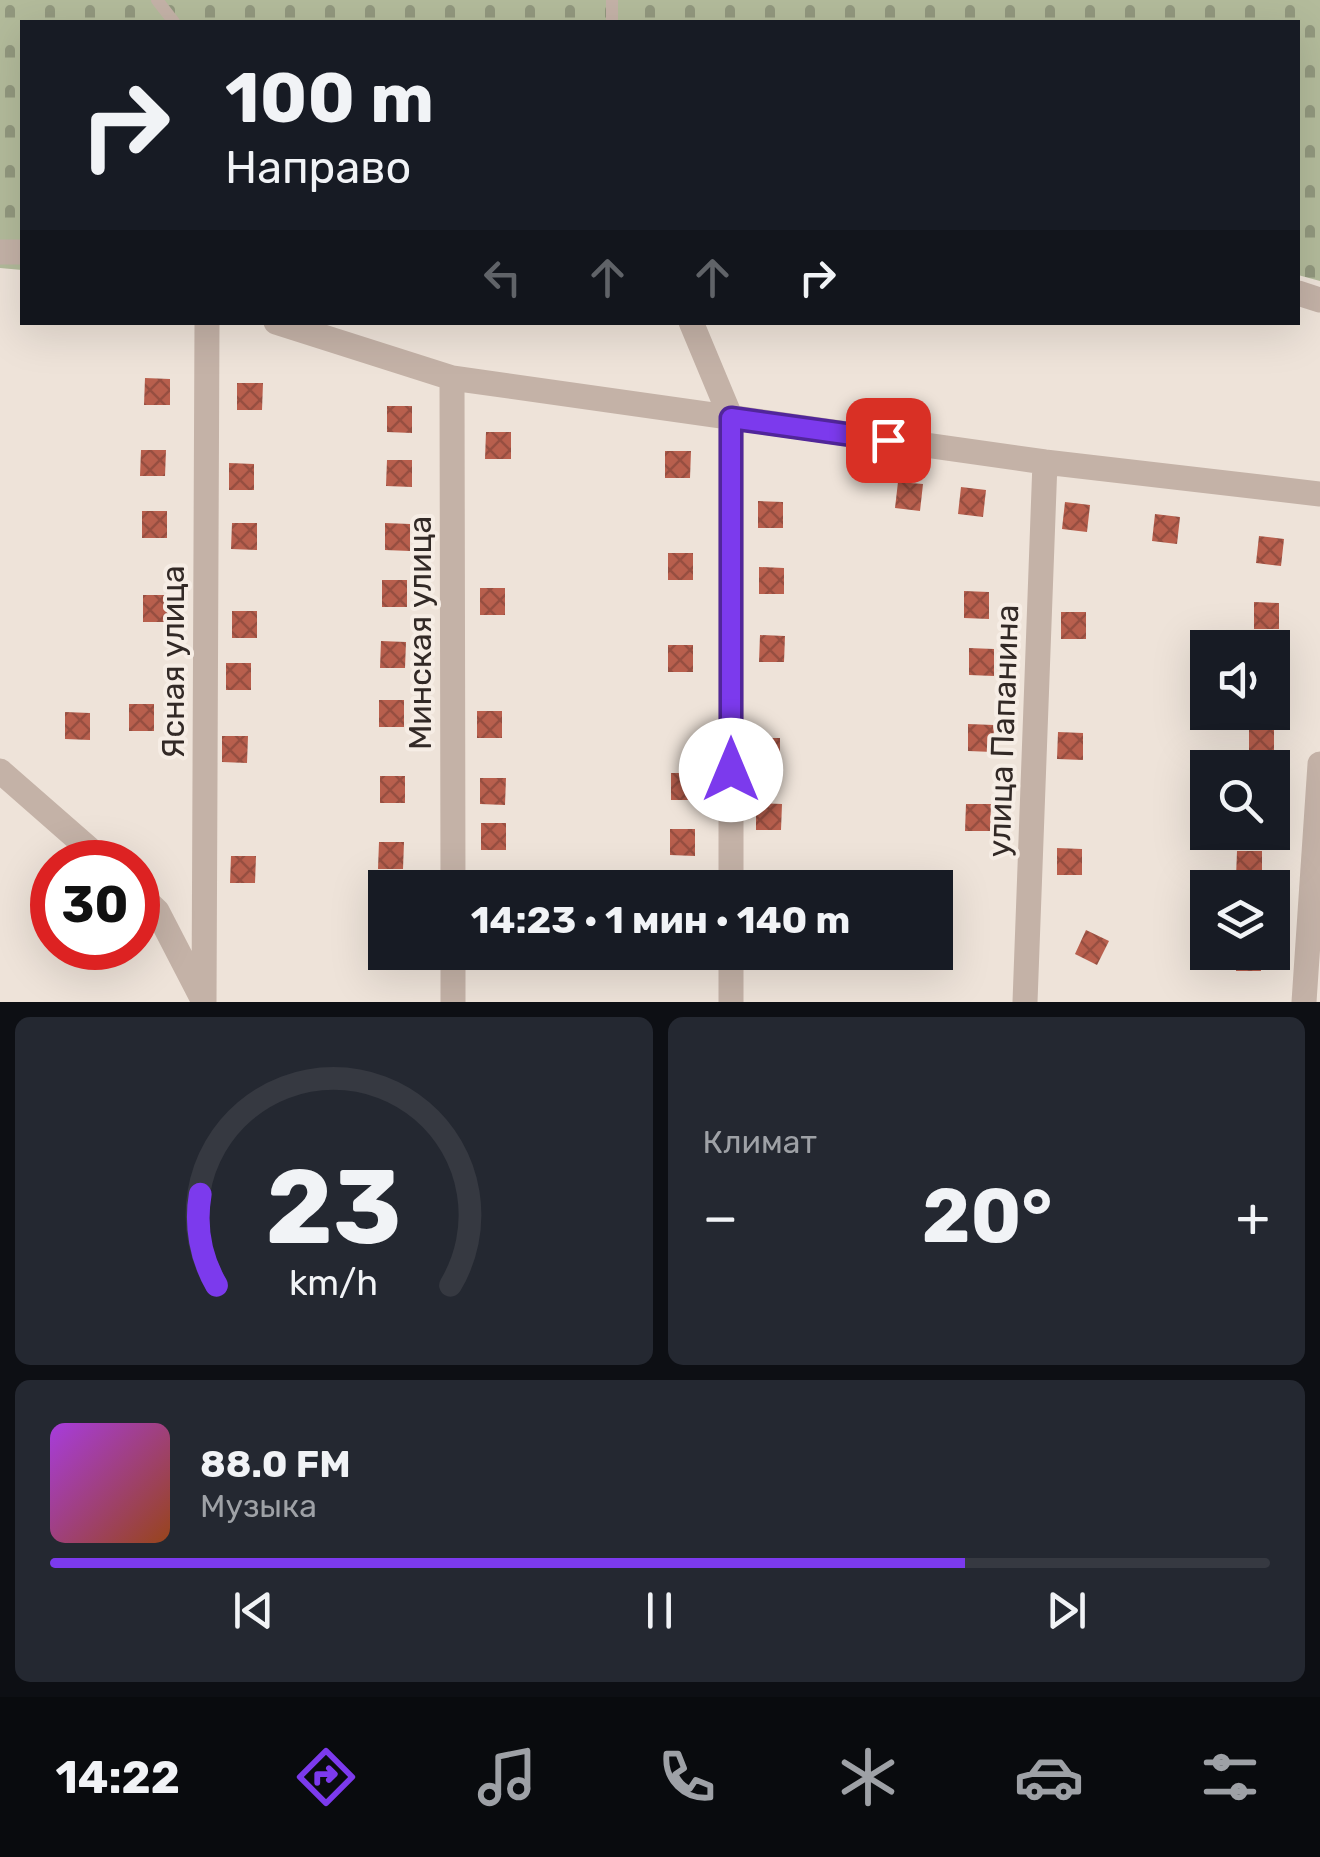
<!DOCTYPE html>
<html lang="ru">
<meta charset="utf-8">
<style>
:root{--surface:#171b24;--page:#242831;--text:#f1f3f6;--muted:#9ea1a6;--line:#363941;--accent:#7c3aed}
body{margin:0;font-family:Rubik,sans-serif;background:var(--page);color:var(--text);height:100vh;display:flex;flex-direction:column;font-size:38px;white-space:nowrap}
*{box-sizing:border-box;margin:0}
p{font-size:32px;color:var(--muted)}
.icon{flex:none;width:55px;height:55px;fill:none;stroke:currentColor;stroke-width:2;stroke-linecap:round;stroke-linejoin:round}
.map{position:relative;height:1002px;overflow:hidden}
.details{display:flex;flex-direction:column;gap:15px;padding:15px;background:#0d0f14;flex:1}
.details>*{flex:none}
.top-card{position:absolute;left:20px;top:20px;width:1280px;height:305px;border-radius:0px;box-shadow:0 10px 40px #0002;background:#171b24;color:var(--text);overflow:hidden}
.fabs{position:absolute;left:1190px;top:630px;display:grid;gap:20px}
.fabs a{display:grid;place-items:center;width:100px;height:100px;border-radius:0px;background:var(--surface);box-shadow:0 10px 40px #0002;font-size:50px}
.speed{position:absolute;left:30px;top:840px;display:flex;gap:20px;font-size:50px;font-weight:700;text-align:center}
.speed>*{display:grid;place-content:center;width:130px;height:130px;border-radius:50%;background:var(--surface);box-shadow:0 10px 40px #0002;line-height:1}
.speed .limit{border:15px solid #d22;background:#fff;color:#111}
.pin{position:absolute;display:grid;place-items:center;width:85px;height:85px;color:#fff;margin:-42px;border-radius:20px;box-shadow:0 5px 15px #0006}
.me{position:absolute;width:110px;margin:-55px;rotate:0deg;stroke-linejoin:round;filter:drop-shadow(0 0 8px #0008)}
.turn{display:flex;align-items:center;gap:35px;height:210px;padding:0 40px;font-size:45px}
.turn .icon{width:130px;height:130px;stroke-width:2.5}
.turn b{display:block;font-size:70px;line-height:85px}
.lanes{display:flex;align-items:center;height:95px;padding:0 40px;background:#0003;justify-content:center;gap:50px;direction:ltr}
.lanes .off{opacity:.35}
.big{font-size:75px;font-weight:700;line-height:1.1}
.details .card{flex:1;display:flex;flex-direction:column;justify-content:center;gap:15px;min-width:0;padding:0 35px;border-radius:15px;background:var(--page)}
.details .dial{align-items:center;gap:0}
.dial svg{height:260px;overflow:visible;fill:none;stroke:var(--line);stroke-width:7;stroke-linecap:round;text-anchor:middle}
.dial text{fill:var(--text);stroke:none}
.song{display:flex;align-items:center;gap:30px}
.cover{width:120px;height:120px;border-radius:15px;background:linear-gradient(135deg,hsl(280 70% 55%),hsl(20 70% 35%))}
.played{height:10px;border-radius:5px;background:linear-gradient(90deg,var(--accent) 75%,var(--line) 75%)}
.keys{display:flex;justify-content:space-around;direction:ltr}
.heat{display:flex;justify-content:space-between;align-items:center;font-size:55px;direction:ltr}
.details .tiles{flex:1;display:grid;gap:15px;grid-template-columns:1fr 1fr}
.card:last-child{grid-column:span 2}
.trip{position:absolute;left:368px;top:870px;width:585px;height:100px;border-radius:0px;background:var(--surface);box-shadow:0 10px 40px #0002;font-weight:700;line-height:100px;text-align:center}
.menu{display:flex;height:160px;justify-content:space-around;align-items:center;background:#090b0e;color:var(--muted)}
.menu .icon{width:70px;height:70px}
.menu .on{color:var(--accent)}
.menu b{font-size:45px;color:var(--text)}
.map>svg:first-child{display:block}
.cemetery{fill:url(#cemetery-stones)}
.building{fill:url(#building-cross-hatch)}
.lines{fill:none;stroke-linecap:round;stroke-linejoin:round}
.lane{stroke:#c4b2a7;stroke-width:12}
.street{stroke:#c4b2a7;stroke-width:25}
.route-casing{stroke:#51269a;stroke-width:25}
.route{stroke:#7c3aed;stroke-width:18}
.labels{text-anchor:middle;stroke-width:8;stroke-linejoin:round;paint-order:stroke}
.street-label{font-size:32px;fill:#322926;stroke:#f6ede5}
</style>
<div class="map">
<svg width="1320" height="1002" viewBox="0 0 1320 1002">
<defs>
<pattern id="cemetery-stones" width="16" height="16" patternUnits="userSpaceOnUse" patternTransform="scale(2.5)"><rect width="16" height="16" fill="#b3bb9b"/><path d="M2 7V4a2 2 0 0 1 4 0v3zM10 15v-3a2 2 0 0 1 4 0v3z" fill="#92987e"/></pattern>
<pattern id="building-cross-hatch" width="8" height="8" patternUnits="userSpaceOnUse" patternTransform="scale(2.5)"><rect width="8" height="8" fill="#b85f4d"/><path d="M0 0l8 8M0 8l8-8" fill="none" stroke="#964e40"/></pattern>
</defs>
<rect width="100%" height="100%" fill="#eee3d9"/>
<path class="cemetery" d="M0,0H1320V281L1298,275V22H22V270L0,268Z"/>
<path class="building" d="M145,378L170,379V405H144Z
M237,383H263L262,410H237Z
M387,406H412V433L387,432Z
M486,432H511V459H485Z
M141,450H166L165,476H140Z
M665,451H691L690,478H665Z
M387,460H412V487L386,486Z
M229,463L254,464V490H229Z
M898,482L923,484L920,511L895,508Z
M961,487L986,490L983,517L958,514Z
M758,501L783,502V528H758Z
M1065,502L1090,505L1087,532L1062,529Z
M142,511H167V538H142Z
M1155,514L1180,517L1177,544L1152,541Z
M232,523H257V550L231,549Z
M385,523L410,524V551L385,550Z
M1259,536L1284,539L1281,566L1256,563Z
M668,553H693V580H668Z
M759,567L784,568V594H759Z
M382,580H407V607H382Z
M480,588H505V615H480Z
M964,591L989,592V619L964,618Z
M143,595H168V622H143Z
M1254,602L1279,603V629H1254Z
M232,611H257V638H232Z
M1061,612H1086V639H1061Z
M760,635L785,636L784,662H759Z
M381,641L406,642L405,668H380Z
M668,645H693V672H668Z
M969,648L994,649V676L969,675Z
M226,663H251V690H226Z
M379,700H404V727H379Z
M129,704H154V731H129Z
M477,711H502V738H477Z
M65,712L90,713V740L65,739Z
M968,724L994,725L993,752L968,751Z
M1249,729H1274V756L1249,755Z
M1058,732L1083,733V760L1057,759Z
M222,736H248L247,763L222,762Z
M755,738H780V765H755Z
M671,773H696V800H671Z
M380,776H405V803H380Z
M480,778H506L505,805L480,804Z
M756,803L782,804L781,830H756Z
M966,804H991L990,831H965Z
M481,823H506V850H481Z
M670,829H695V856L670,855Z
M379,842H404L403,869H378Z
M1057,848L1082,849V875H1057Z
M1237,851H1262V878H1236Z
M231,856H256L255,883H230Z
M1086,930L1109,941L1097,965L1075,954Z
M380,937H385V952H405V964H380Z
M1236,952H1261V971H1236Z"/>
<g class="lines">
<path class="lane" d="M157,0L174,22
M612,22V0"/>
<path class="street" d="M0,252H22
M1298,293L1320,300
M276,322L452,378L1045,462L1320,494
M691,322L731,418V888
M452,378L453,888
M0,771L104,862
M138,893L157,911L202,998
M453,952V1002
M204,1002L207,322
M731,1002V952
M1025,1002L1045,462
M1304,1002L1320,764"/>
</g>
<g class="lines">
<defs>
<path id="route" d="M731,770V418L888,440"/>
</defs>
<use href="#route" class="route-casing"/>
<use href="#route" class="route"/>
</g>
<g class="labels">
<g class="street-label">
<text transform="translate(420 633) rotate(-90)" y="11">Минская улица</text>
<text transform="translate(173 662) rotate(-90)" y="11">Ясная улица</text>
<text transform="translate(1003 731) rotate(-88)" y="11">улица Папанина</text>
</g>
</g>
</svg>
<div class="fabs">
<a><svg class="icon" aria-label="sound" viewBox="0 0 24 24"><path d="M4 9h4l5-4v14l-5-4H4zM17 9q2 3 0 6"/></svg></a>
<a><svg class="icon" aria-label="search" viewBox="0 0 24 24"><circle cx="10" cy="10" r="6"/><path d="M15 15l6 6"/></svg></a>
<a><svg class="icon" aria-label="layers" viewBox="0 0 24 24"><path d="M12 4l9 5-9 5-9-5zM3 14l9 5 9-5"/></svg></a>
</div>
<div class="speed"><div class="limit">30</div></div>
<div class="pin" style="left:888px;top:440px;background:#d93025"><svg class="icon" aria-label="arrive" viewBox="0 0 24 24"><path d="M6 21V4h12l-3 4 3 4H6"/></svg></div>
<svg class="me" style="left:731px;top:770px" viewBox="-20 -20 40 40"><circle r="19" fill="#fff"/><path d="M0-13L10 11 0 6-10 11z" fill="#7c3aed"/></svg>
<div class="trip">14:23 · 1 мин · 140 m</div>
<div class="top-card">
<div class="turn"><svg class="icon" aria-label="right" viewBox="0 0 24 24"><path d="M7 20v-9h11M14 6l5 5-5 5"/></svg><div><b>100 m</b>Направо</div></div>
<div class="lanes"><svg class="icon off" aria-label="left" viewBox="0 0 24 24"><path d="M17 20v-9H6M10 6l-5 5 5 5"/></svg><svg class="icon off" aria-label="ahead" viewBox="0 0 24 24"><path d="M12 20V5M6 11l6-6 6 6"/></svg><svg class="icon off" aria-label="ahead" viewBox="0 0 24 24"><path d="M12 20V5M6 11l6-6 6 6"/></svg><svg class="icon" aria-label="right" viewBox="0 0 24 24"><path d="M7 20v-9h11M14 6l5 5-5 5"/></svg></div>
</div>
</div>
<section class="details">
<div class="tiles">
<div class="card dial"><svg viewBox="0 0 100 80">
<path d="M14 69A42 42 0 1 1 86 69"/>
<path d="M14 69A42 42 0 0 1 9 41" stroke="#7c3aed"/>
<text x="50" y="56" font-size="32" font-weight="700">23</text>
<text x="50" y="72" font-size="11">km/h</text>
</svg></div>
<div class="card"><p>Климат</p>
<div class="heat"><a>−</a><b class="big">20°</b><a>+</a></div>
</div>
<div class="card">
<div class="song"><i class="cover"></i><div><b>88.0 FM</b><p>Музыка</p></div></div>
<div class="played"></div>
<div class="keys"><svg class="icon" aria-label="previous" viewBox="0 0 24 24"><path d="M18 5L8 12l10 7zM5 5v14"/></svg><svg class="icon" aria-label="pause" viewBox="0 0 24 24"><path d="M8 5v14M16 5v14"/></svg><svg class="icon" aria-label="next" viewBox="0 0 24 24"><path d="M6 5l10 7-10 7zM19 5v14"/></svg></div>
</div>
</div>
</section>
<nav class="menu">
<b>14:22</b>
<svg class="icon on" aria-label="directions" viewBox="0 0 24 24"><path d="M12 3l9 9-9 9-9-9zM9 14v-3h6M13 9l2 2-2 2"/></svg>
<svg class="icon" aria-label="music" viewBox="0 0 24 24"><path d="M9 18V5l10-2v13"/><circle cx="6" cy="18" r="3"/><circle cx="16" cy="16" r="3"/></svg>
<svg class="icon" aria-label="phone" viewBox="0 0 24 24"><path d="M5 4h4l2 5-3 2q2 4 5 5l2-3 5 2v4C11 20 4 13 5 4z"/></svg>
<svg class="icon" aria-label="climate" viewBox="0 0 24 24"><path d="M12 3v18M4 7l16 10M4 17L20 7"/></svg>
<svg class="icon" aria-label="car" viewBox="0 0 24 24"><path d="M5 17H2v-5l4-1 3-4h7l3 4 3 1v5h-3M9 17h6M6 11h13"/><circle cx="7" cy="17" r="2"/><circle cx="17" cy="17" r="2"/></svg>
<svg class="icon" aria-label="filters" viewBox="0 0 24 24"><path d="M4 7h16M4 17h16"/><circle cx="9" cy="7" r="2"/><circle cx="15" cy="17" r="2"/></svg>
</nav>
